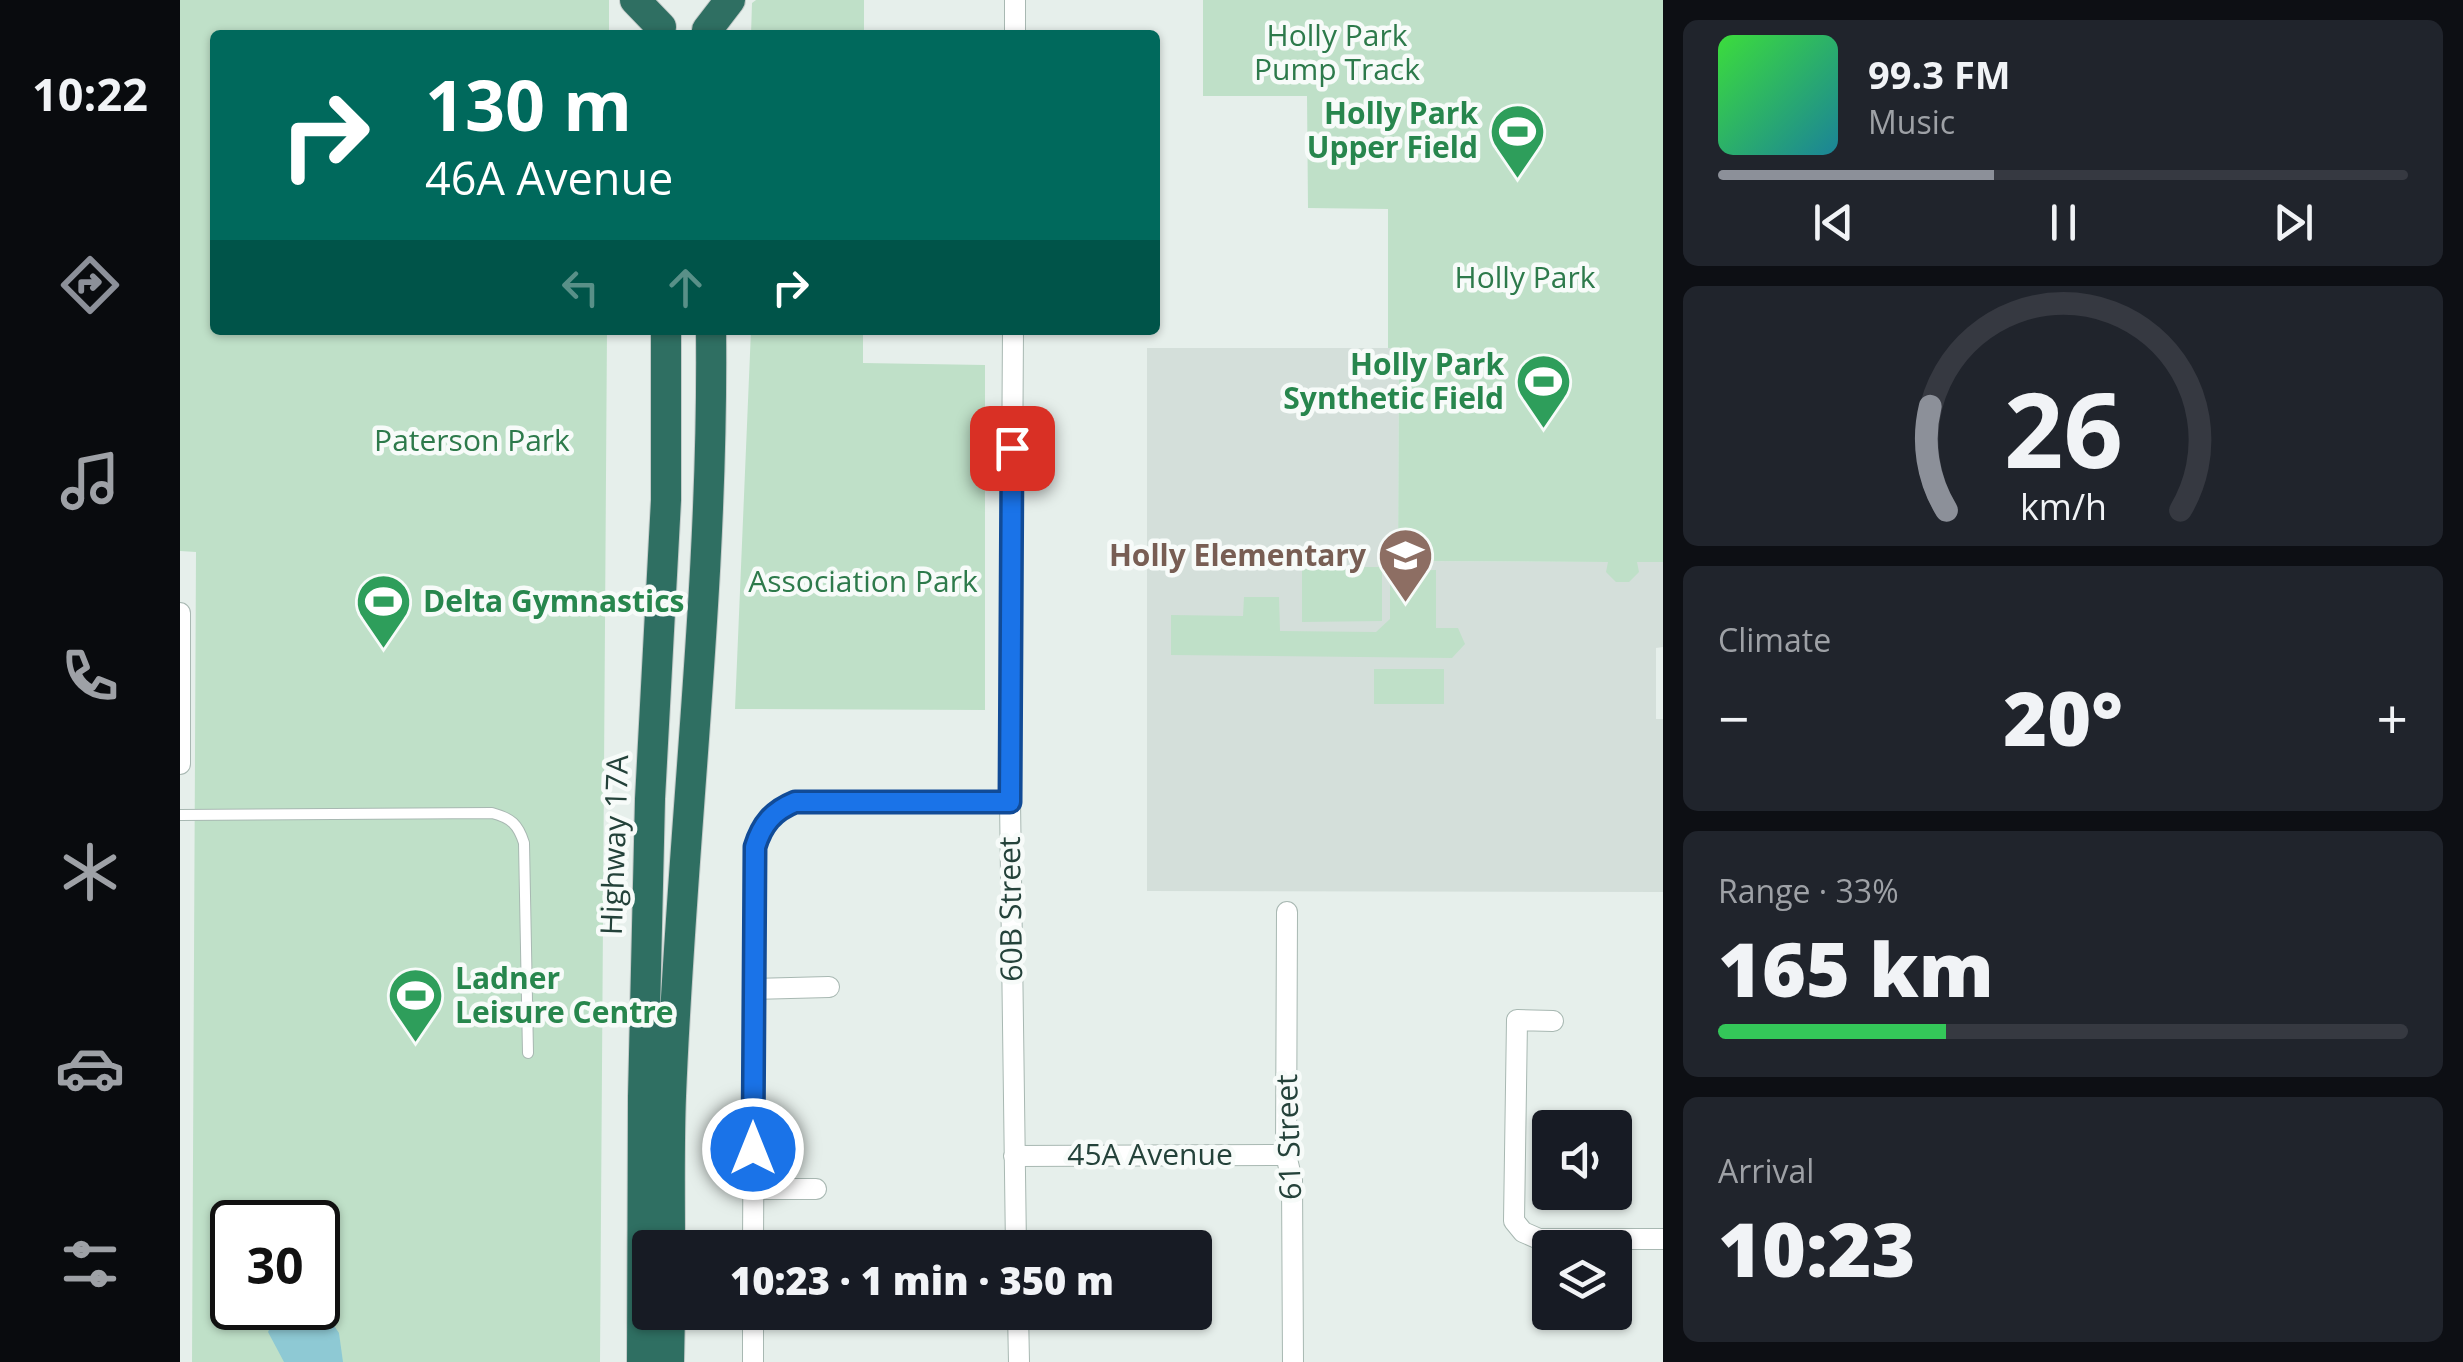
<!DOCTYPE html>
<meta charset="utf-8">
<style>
:root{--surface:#171b24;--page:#20242c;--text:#f1f3f6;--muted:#9ea1a6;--line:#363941;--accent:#8c9099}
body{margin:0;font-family:"Open Sans",sans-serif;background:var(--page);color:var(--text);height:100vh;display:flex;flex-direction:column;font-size:38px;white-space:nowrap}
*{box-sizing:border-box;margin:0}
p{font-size:32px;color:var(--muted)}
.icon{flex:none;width:55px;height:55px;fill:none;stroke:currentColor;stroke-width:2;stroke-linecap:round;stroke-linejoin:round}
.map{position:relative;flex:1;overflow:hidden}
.side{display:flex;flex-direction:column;gap:20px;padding:20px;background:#0d0f14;width:800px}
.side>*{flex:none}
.top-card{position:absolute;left:30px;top:30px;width:950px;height:305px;border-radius:10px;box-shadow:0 2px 8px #0004;background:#00695c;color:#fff;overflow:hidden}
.buttons{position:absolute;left:1352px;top:1110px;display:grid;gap:20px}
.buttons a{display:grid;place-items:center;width:100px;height:100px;border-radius:10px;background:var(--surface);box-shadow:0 2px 8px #0004;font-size:50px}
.speed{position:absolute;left:30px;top:1200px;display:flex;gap:20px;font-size:50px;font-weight:700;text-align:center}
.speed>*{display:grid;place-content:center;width:130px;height:130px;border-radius:50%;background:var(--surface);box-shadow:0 2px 8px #0004;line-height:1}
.speed .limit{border:5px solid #111;border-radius:15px;background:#fff;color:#111}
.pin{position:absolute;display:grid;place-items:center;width:85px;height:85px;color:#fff;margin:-42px;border-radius:20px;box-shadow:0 5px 15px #0006}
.me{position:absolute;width:110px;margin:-55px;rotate:0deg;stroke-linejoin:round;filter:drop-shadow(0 0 8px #0008)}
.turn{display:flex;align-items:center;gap:35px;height:210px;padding:0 50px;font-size:45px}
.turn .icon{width:130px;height:130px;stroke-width:2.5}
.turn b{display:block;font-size:70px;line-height:85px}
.lanes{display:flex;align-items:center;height:95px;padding:0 50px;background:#0003;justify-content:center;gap:50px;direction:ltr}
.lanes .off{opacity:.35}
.big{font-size:75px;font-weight:800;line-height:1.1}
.side .tile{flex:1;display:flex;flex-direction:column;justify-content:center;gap:15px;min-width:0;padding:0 35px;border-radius:15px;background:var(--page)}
.side .dial{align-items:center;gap:0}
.dial svg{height:260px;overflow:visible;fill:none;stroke:var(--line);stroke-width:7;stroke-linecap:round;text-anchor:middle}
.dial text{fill:var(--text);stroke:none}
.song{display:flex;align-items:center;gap:30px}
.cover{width:120px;height:120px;border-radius:15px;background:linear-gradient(135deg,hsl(120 70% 55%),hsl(190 70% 35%))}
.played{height:10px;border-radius:5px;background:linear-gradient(90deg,var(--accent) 40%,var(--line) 40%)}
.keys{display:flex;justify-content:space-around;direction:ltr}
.heat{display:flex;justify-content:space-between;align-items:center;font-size:55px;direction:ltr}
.charge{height:15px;border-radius:8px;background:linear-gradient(90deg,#34c759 33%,var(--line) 0)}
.trip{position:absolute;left:452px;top:1230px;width:580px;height:100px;border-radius:10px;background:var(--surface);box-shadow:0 2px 8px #0004;font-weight:800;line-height:100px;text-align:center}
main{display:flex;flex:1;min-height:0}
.tab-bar{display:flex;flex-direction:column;width:180px;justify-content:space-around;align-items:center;background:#090b0e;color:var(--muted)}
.tab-bar .icon{width:70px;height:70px}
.tab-bar .current{color:var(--accent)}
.tab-bar b{font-size:45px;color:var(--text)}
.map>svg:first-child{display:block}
.built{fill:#d4dfda}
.green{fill:#bfe0c8;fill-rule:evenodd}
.water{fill:#8ec9d4}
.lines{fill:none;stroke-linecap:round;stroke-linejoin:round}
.lane-casing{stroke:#a8b8b2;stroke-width:12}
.street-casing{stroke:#a8b8b2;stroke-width:22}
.highway-casing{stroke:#c2cac8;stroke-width:32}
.lane{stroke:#fff;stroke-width:10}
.street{stroke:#fff;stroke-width:20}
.highway{stroke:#2f6f62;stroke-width:30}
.route-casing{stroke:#114b97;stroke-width:25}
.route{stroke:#1a73e8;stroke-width:18}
.labels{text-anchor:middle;stroke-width:9;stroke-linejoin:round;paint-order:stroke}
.park-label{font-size:30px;fill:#2d7a4b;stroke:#f7fbf9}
.leisure-label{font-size:30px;font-weight:bold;fill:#27864d;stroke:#f7fbf9;text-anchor:end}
.education-label{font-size:30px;font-weight:bold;fill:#785e54;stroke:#f7fbf9;text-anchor:end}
.street-label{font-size:30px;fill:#24423a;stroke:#f7fbf9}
</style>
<main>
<nav class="tab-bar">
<b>10:22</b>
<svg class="icon current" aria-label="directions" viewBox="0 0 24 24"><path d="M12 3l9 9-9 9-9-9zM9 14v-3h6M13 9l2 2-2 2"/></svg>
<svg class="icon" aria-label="music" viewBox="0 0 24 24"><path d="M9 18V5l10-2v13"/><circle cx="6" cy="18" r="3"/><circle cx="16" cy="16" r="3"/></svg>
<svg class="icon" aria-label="phone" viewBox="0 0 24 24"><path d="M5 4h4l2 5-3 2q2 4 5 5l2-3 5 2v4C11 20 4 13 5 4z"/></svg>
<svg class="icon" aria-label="climate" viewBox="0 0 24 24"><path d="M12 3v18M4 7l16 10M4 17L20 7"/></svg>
<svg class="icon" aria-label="car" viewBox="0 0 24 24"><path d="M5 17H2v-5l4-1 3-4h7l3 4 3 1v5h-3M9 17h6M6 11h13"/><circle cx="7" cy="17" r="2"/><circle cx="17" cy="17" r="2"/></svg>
<svg class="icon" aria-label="filters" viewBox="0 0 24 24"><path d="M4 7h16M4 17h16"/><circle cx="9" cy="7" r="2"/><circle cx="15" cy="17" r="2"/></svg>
</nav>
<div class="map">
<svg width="1483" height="1362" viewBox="0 0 1483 1362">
<rect width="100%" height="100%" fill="#e6efeb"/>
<path class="built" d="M967,348H1219L1218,561L1483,562V647L1476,648V719H1483V892L967,891Z"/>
<path class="green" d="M0,0H429V35H35V330H427L420,1362H12L16,552L0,551ZM52,1222H138V1308H52Z
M576,0H684V35H571L572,3Z
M1023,0H1483V562H1457L1459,572L1449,582H1436L1426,572L1428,562L1218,561L1219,349L1208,348V209L1128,208L1127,96H1023Z
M571,330H683V363L805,365V710L555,709Z
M1122,567H1202V621L1122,622Z
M1256,570V628H1278L1285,644L1272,658L991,655V615L1063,616L1064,597H1099L1100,631L1196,632L1210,619V571Z
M1194,669H1264V704H1194Z"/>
<path class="water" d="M105,1308H142L159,1333L163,1362H104L88,1332L96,1315Z"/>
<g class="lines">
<defs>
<path id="lane" d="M0,815L312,813C331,818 338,824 344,843L348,1053"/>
<path id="street" d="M835,35V0
M833,330L830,801L836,1248
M0,613V764
M1107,912L1106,1155L1112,1180L1113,1362
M573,989L649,987
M1373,1021L1337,1020L1334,1221L1343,1232L1359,1239H1483
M834,1156L1106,1155
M573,1189H636
M573,1248L575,847C582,824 593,811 615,802L830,801
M838,1312L839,1362
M573,1362V1312"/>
<path id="highway" d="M455,0L481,27
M527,30L550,0
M490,1248C490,1197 489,1146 491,1096C501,840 534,586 531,330
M462,1362L463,1097L470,799L486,500V330
M489,1362L490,1312"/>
</defs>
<use href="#lane" class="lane-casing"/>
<use href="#street" class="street-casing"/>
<use href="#highway" class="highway-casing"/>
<use href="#lane" class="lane"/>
<use href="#street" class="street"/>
<use href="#highway" class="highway"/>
</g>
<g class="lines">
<defs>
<path id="route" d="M573,1149L575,847C582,824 593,811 615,802H830L832,448"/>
</defs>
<use href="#route" class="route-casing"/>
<use href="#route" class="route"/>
</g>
<defs>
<symbol id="stadium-pin" viewBox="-11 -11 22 30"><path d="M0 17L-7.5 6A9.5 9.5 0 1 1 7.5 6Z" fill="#2e9e5b" stroke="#f7fbf9"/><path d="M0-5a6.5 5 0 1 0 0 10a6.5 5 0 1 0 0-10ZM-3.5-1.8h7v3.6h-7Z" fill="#fff"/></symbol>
<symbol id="school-pin" viewBox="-11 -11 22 30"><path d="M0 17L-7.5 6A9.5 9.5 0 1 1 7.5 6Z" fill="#8d6e63" stroke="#f7fbf9"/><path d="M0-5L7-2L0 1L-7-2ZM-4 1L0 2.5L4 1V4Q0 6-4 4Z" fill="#fff"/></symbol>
</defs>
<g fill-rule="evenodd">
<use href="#stadium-pin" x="1306" y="100" width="63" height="86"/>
<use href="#stadium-pin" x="1332" y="350" width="63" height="86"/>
<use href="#school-pin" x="1194" y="524" width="63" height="86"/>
<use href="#stadium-pin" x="172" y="570" width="63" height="86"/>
<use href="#stadium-pin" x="204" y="964" width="63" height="86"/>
</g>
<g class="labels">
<g class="park-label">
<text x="1157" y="46">Holly Park<tspan x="1157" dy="34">Pump Track</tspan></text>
<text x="1345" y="288">Holly Park</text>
<text x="292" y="451">Paterson Park</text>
<text x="683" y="592">Association Park</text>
</g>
<g class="leisure-label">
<text x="1298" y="124">Holly Park<tspan x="1298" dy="34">Upper Field</tspan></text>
<text x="1324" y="375">Holly Park<tspan x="1324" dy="34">Synthetic Field</tspan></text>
<text x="243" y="612" text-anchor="start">Delta Gymnastics</text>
<text x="275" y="989" text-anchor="start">Ladner<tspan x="275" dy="34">Leisure Centre</tspan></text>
</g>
<g class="education-label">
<text x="1186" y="566">Holly Elementary</text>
</g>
<g class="street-label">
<text transform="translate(435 845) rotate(-88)" y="10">Highway 17A</text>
<text transform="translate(831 909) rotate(-91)" y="10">60B Street</text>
<text transform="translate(1109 1137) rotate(-92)" y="10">61 Street</text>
<text x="970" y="1165">45A Avenue</text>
</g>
</g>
</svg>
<div class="buttons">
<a><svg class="icon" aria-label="sound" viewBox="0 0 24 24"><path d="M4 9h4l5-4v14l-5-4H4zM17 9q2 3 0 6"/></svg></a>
<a><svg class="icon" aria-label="layers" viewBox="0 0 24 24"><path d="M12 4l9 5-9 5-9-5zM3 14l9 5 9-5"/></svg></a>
</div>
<div class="speed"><div class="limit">30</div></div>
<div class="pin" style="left:832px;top:448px;background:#d93025"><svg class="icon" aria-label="arrive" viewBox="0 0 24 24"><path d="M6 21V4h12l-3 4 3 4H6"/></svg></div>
<svg class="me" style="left:573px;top:1149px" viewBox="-20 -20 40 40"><circle r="17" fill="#1a73e8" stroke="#fff" stroke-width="3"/><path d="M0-11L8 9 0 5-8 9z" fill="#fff"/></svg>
<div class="trip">10:23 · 1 min · 350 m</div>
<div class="top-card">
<div class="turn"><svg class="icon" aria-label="right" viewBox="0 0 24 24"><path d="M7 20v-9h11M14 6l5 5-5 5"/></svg><div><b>130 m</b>46A Avenue</div></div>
<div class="lanes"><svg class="icon off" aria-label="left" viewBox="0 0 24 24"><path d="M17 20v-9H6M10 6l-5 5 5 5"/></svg><svg class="icon off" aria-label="ahead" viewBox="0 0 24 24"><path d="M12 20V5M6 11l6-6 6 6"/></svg><svg class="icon" aria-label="right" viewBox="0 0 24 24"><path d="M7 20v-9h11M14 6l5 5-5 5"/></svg></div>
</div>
</div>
<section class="side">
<div class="tile">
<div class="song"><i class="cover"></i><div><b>99.3 FM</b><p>Music</p></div></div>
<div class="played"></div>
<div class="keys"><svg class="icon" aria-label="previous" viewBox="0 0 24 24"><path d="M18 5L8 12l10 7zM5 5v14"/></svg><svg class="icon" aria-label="pause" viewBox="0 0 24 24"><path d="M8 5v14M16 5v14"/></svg><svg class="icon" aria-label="next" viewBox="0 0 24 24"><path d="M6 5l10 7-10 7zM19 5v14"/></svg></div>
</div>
<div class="tile dial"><svg viewBox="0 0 100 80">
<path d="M14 69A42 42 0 1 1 86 69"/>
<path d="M14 69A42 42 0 0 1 9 37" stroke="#8c9099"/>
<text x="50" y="56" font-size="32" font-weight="700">26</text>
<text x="50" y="72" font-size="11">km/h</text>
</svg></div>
<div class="tile"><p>Climate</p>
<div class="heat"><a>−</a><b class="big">20°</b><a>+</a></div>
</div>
<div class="tile"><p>Range · 33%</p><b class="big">165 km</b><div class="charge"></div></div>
<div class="tile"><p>Arrival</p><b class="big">10:23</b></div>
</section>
</main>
